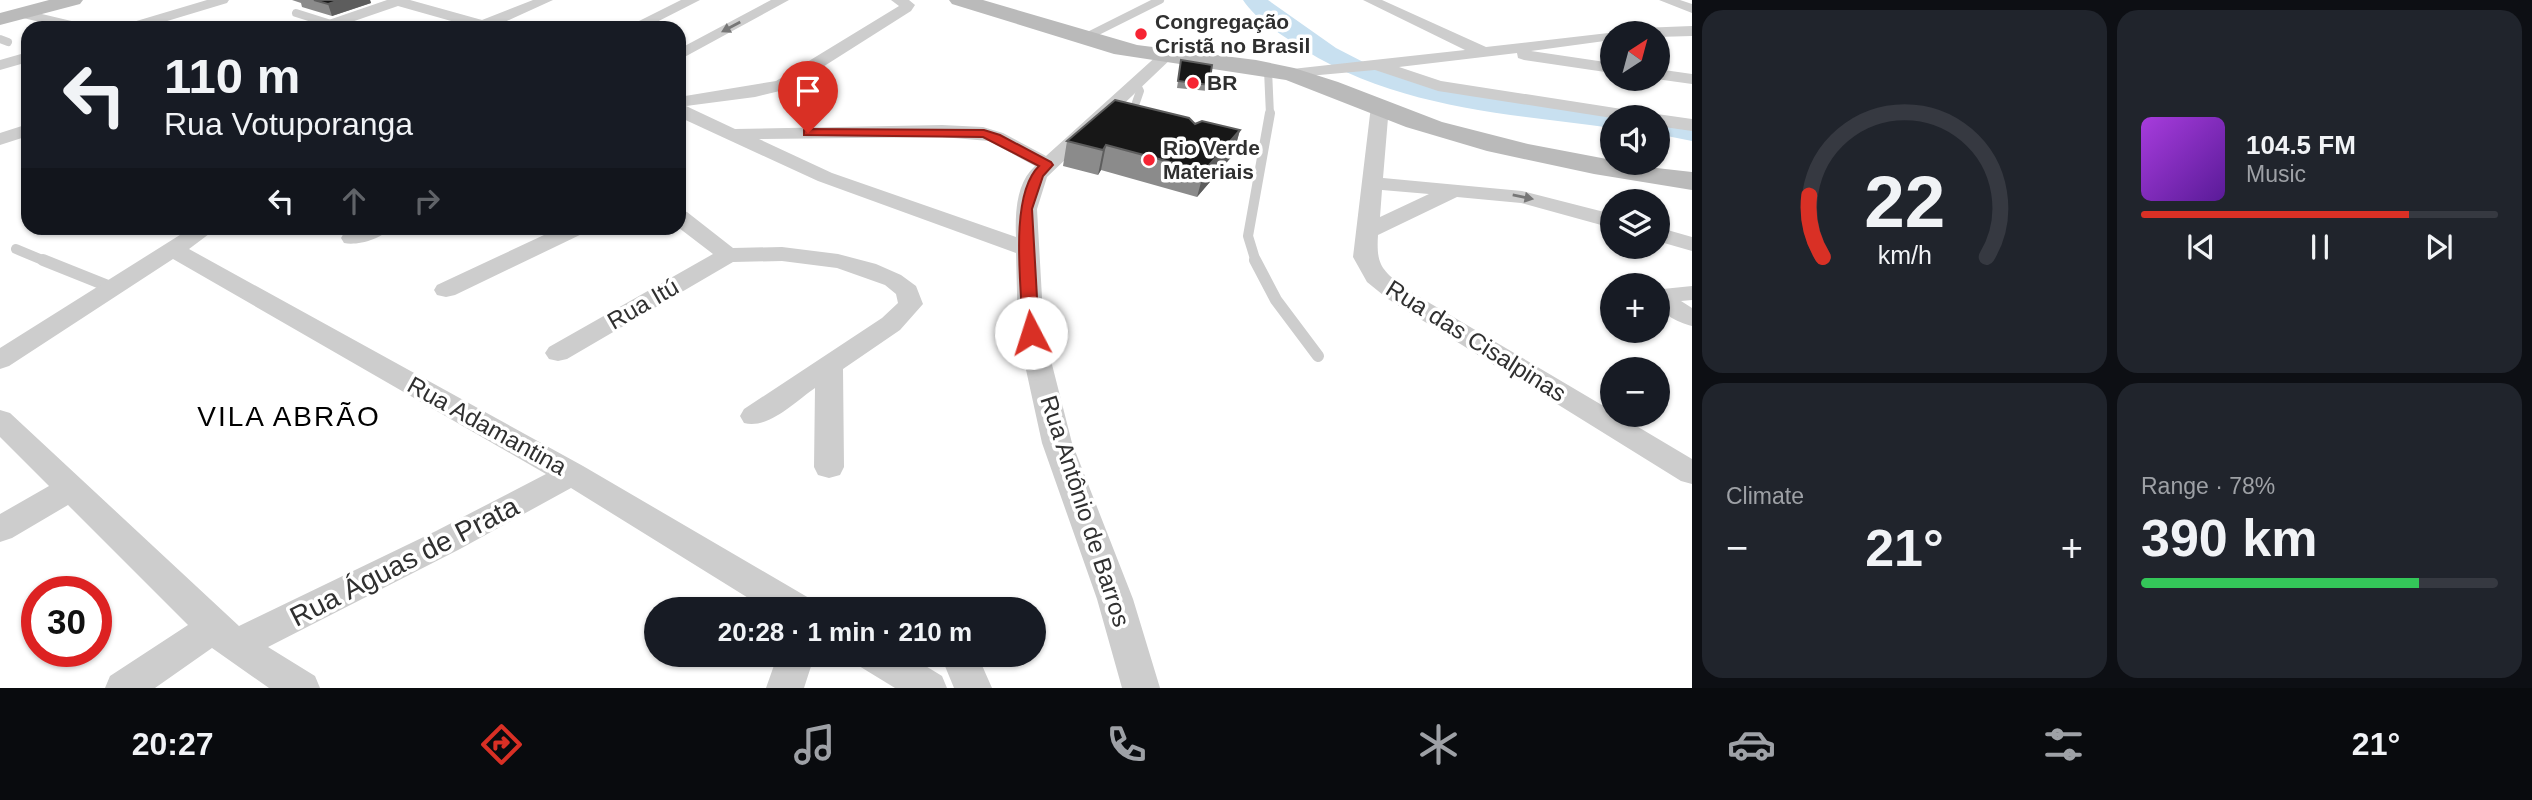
<!DOCTYPE html>
<meta charset="utf-8">
<style>
:root{--surface:#171b24;--page:#20242c;--text:#f1f3f6;--muted:#9ea1a6;--line:#363941;--accent:#d93025}
body{margin:0;font-family:Arial,sans-serif;background:var(--page);color:var(--text);height:100vh;display:flex;flex-direction:column;font-size:26px;white-space:nowrap}
*{box-sizing:border-box;margin:0}
p{font-size:23px;color:var(--muted)}
.icon{flex:none;width:38px;height:38px;fill:none;stroke:currentColor;stroke-width:2;stroke-linecap:round;stroke-linejoin:round}
.map{position:relative;flex:1;overflow:hidden}
.side{display:flex;flex-direction:column;gap:10px;padding:10px;background:#0d0f14;width:840px}
.side>*{flex:none}
.top-card{position:absolute;left:21px;top:21px;width:665px;height:214px;border-radius:21px;box-shadow:0 2px 5px #0004;background:#171b24;color:var(--text);overflow:hidden}
.needle{width:46px;rotate:36deg}
.buttons{position:absolute;left:1600px;top:21px;display:grid;gap:14px}
.buttons a{display:grid;place-items:center;width:70px;height:70px;border-radius:50%;background:var(--surface);box-shadow:0 2px 5px #0004;font-size:35px}
.speed{position:absolute;left:21px;top:576px;display:flex;gap:14px;font-size:35px;font-weight:700;text-align:center}
.speed>*{display:grid;place-content:center;width:91px;height:91px;border-radius:50%;background:var(--surface);box-shadow:0 2px 5px #0004;line-height:1}
.speed .limit{border:10px solid #d22;background:#fff;color:#111}
.pin{position:absolute;display:grid;place-items:center;width:60px;height:60px;color:#fff;margin:-72px -30px;border-radius:50% 50% 50% 0;rotate:-45deg;box-shadow:0 0 7px #0007}
.pin .icon{rotate:45deg}
.me{position:absolute;width:77px;margin:-38px;rotate:355deg;stroke-linejoin:round;filter:drop-shadow(0 0 5px #0008)}
.turn{display:flex;align-items:center;gap:24px;height:147px;padding:0 28px;font-size:32px}
.turn .icon{width:91px;height:91px;stroke-width:2.5}
.turn b{display:block;font-size:49px;line-height:60px}
.lanes{display:flex;align-items:center;height:66px;padding:0 28px;background:#0003;justify-content:center;gap:35px;direction:ltr}
.lanes .off{opacity:.35}
.big{font-size:52px;font-weight:600;line-height:1.1}
.side .widget{flex:1;display:flex;flex-direction:column;justify-content:center;gap:10px;min-width:0;padding:0 24px;border-radius:21px;background:var(--page)}
.side .dial{align-items:center;gap:0}
.dial svg{height:182px;overflow:visible;fill:none;stroke:var(--line);stroke-width:7;stroke-linecap:round;text-anchor:middle}
.dial text{fill:var(--text);stroke:none}
.song{display:flex;align-items:center;gap:21px}
.cover{width:84px;height:84px;border-radius:10px;background:linear-gradient(135deg,hsl(280 70% 55%),hsl(270 70% 35%))}
.played{height:7px;border-radius:4px;background:linear-gradient(90deg,var(--accent) 75%,var(--line) 75%)}
.keys{display:flex;justify-content:space-around;direction:ltr}
.heat{display:flex;justify-content:space-between;align-items:center;font-size:38px;direction:ltr}
.charge{height:10px;border-radius:5px;background:linear-gradient(90deg,#34c759 78%,var(--line) 0)}
.side .tiles{flex:1;display:grid;gap:10px;grid-template-columns:repeat(2,1fr)}
.trip{position:absolute;left:644px;top:597px;width:402px;height:70px;border-radius:35px;background:var(--surface);box-shadow:0 2px 5px #0004;font-weight:600;line-height:70px;text-align:center}
.menu{display:flex;height:112px;justify-content:space-around;align-items:center;background:#090b0e;color:var(--muted)}
.menu .icon{width:49px;height:49px}
.menu .on{color:var(--accent)}
.menu b{font-size:32px;color:var(--text)}
main{display:flex;flex:1;min-height:0}
.map>svg:first-child{display:block}
.lines{fill:none;stroke-linecap:round;stroke-linejoin:round}
.river{fill:#c8e0f0;fill-rule:evenodd}
.lane-far2{stroke:#cdcdcd;stroke-width:8}
.lane-far1{stroke:#cdcdcd;stroke-width:10}
.lane{stroke:#cdcdcd;stroke-width:12}
.street{fill:#cdcdcd;fill-rule:evenodd}
.secondary{fill:#bababa;fill-rule:evenodd}
.wall{fill:#8b8b8b}
.shaded-wall{fill:#5d5d5d}
.building{fill:#171717;stroke:#5d5d5d;stroke-width:2}
.oneway{fill:#777}
.route{fill:#d93025;stroke:#8d1f18;stroke-width:2}
.poi-dot{fill:#f62433;stroke:#fff;stroke-width:2.5}
.labels{text-anchor:middle;stroke-width:7;stroke-linejoin:round;paint-order:stroke}
.far-poi-label{font-size:21px;font-weight:bold;fill:#303030;stroke:#fff;text-anchor:start}
.street-label{font-size:24px;fill:#303030;stroke:#fff}
.quarter-label{font-size:28px;letter-spacing:2px;fill:#000;stroke:#fff}
.near-street-label{font-size:28px;fill:#303030;stroke:#fff}
</style>
<main>
<div class="map">
<svg width="1692" height="688" viewBox="0 0 1692 688">
<rect width="100%" height="100%" fill="#fff"/>
<g class="lines">
<path class="river" d="M1243,0H1268L1336,48L1369,65L1411,79L1492,95L1612,110L1622,113L1626,117H1612V128C1500,113 1387,107 1291,41C1274,30 1254,17 1243,0Z
M1657,116L1692,123V141L1657,134V117H1652Z"/>
<path class="lane-far2" d="M296,13L331,24
M24,14L79,27
M0,39L8,42
M1082,39L1160,0
M1268,70L1270,115
M1136,83L1140,91L1133,111L1140,114"/>
<path class="lane-far1" d="M16,249L47,262
M1256,262L1248,236L1270,113"/>
<path class="lane" d="M43,260L113,288
M1255,260L1276,300L1318,356"/>
<path class="street" d="M207,0H229L227,3L144,28H120L123,25Z
M387,0H410L482,20L533,0H553L498,25L501,28H476L398,6L334,28H311L314,25Z
M681,0H700L645,28H625Z
M771,0H789L679,60V49Z
M891,0H909L915,5L911,11L788,89L755,97L686,106L735,129L942,125L983,127L1003,133L1046,156L1160,53L1166,51L1174,56L1047,177L1037,209L1044,333L1072,443L1133,599L1160,688H1122L1097,599L1042,443L1018,333L1016,253L818,181L679,117V97L776,81L899,6ZM942,137L989,141L1035,166C1016,183 1015,214 1016,237L832,173L759,139Z
M1363,0H1382L1486,47L1617,32L1612,33V40L1531,51L1612,63V73L1524,60L1518,58L1517,53L1399,67L1441,81L1641,112L1650,117L1657,114L1692,119V131L1657,126V117L1612,118L1438,91L1375,70L1286,78L1284,74L1286,70L1292,69L1465,50Z
M1659,0H1680L1692,4V13Z
M1692,26V36L1657,37V33H1633L1641,28Z
M28,52V62L0,70V60Z
M1657,69L1692,74V84L1656,79Z
M1380,101L1389,106L1383,178L1522,191L1612,214V228L1521,203L1457,197L1378,235C1376,266 1382,270 1406,289L1612,411V415H1618L1692,459V484L1681,481L1388,299L1367,282L1353,257L1371,106ZM1382,190L1429,194L1380,217Z
M28,124V136L0,145V133Z
M679,210L687,212L733,248L782,247L838,254L876,264L901,275L916,286L923,304L900,330L843,369L844,467L840,475L829,478L818,475L814,467L815,388C796,401 768,430 744,423L740,416L744,409L882,318L898,303L896,294L885,285L837,268L782,261L733,262L567,359L558,361L549,359L545,353L549,347L713,254L679,228Z
M1657,227L1692,237V251L1657,241Z
M191,228H217L189,249L583,466L809,598L814,609H766L571,488L460,549L268,647L315,676L320,688H269L212,648L155,688H105L110,676L188,625L68,505L12,538L0,542V514L49,486L0,437V410L10,413L239,626L436,531L546,474L173,259L9,366L0,369V348Z
M360,228H390C382,239 357,246 344,243L341,238L344,233Z
M559,228H587L584,233L455,295L446,297L437,295L434,290L437,285Z
M1692,286V300L1681,301L1692,308V326C1677,322 1657,313 1657,296L1663,289Z
M778,654H815L804,688H766Z
M854,654H906L942,676L947,688H895L859,666Z
M940,654H977L992,688H954Z"/>
<path class="secondary" d="M49,0H83L80,4L0,25V13Z
M949,0H983L1137,45L1256,60L1294,68L1338,82L1442,122L1528,144L1612,160V163L1692,172V190L1594,174L1487,151L1406,127L1286,80L1114,54L952,4Z"/>
</g>
<path class="wall" d="M292,0H370L371,3L332,16L302,7L301,3Z
M1181,60L1209,85L1208,91L1177,88Z
M1195,124L1240,130L1233,155L1197,197L1101,170L1098,175L1063,166L1067,141Z"/>
<path class="shaded-wall" d="M340,0H370L371,3L332,16L328,4Z
M1240,130L1233,155L1197,197L1204,171Z
M1106,145L1101,170L1098,175L1103,150Z"/>
<path class="building" d="M314,0H340L328,4Z
M1181,60L1212,65L1209,85L1178,81Z
M1115,100L1189,118L1195,124L1202,121L1240,130L1204,171L1106,145L1103,150L1067,141Z"/>
<defs><path id="oneway-solid" d="M-6-.8H1V-3.2L6.5 0L1 3.2V.8H-6Z" transform="scale(1.75)"/></defs>
<g class="oneway">
<use href="#oneway-solid" transform="translate(731 27) rotate(152)"/>
<use href="#oneway-solid" transform="translate(1523 197) rotate(11)"/>
</g>
<path class="route" d="M808,129L984,130L1000,135L1051,162L1053,165L1043,176L1032,209L1039,333L1036,337L1031,338L1023,333C1022,291 1008,196 1039,166L983,137L804,135V130Z"/>
<g class="poi-dot">
<circle cx="1141" cy="34" r="7"/>
<circle cx="1193" cy="83" r="7"/>
<circle cx="1149" cy="160" r="7"/>
</g>
<g class="labels">
<g class="far-poi-label">
<text x="1155" y="29">Congregação<tspan x="1155" dy="24">Cristã no Brasil</tspan></text>
<text x="1207" y="90">BR</text>
<text x="1163" y="155">Rio Verde<tspan x="1163" dy="24">Materiais</tspan></text>
</g>
<g class="street-label">
<text transform="translate(643 304) rotate(-30)" y="8">Rua Itú</text>
<text transform="translate(1476 341) rotate(32)" y="8">Rua das Cisalpinas</text>
<text transform="translate(487 426) rotate(29)" y="8">Rua Adamantina</text>
<text transform="translate(1085 511) rotate(72)" y="8">Rua Antônio de Barros</text>
</g>
<g class="quarter-label">
<text x="289" y="426">VILA ABRÃO</text>
</g>
<g class="near-street-label">
<text transform="translate(404 561) rotate(-27)" y="10">Rua Águas de Prata</text>
</g>
</g>
</svg>
<div class="buttons">
<a><svg class="needle" viewBox="-14 -14 28 28"><path d="M0-13l5 13h-10z" fill="#e53935"/><path d="M0 13l5-13h-10z" fill="#9ea1a6"/></svg></a>
<a><svg class="icon" aria-label="sound" viewBox="0 0 24 24"><path d="M4 9h4l5-4v14l-5-4H4zM17 9q2 3 0 6"/></svg></a>
<a><svg class="icon" aria-label="layers" viewBox="0 0 24 24"><path d="M12 4l9 5-9 5-9-5zM3 14l9 5 9-5"/></svg></a>
<a>+</a>
<a>−</a>
</div>
<div class="speed"><div class="limit">30</div></div>
<div class="pin" style="left:808px;top:133px;background:#d93025"><svg class="icon" aria-label="arrive" viewBox="0 0 24 24"><path d="M6 21V4h12l-3 4 3 4H6"/></svg></div>
<svg class="me" style="left:1031px;top:333px" viewBox="-20 -20 40 40"><circle r="19" fill="#fff"/><path d="M0-13L10 11 0 6-10 11z" fill="#d93025"/></svg>
<div class="trip">20:28 · 1 min · 210 m</div>
<div class="top-card">
<div class="turn"><svg class="icon" aria-label="left" viewBox="0 0 24 24"><path d="M17 20v-9H6M10 6l-5 5 5 5"/></svg><div><b>110 m</b>Rua Votuporanga</div></div>
<div class="lanes"><svg class="icon" aria-label="left" viewBox="0 0 24 24"><path d="M17 20v-9H6M10 6l-5 5 5 5"/></svg><svg class="icon off" aria-label="ahead" viewBox="0 0 24 24"><path d="M12 20V5M6 11l6-6 6 6"/></svg><svg class="icon off" aria-label="right" viewBox="0 0 24 24"><path d="M7 20v-9h11M14 6l5 5-5 5"/></svg></div>
</div>
</div>
<section class="side">
<div class="tiles">
<div class="widget dial"><svg viewBox="0 0 100 80">
<path d="M14 69A42 42 0 1 1 86 69"/>
<path d="M14 69A42 42 0 0 1 8 42" stroke="#d93025"/>
<text x="50" y="56" font-size="32" font-weight="700">22</text>
<text x="50" y="72" font-size="11">km/h</text>
</svg></div>
<div class="widget">
<div class="song"><i class="cover"></i><div><b>104.5 FM</b><p>Music</p></div></div>
<div class="played"></div>
<div class="keys"><svg class="icon" aria-label="previous" viewBox="0 0 24 24"><path d="M18 5L8 12l10 7zM5 5v14"/></svg><svg class="icon" aria-label="pause" viewBox="0 0 24 24"><path d="M8 5v14M16 5v14"/></svg><svg class="icon" aria-label="next" viewBox="0 0 24 24"><path d="M6 5l10 7-10 7zM19 5v14"/></svg></div>
</div>
<div class="widget"><p>Climate</p>
<div class="heat"><a>−</a><b class="big">21°</b><a>+</a></div>
</div>
<div class="widget"><p>Range · 78%</p><b class="big">390 km</b><div class="charge"></div></div>
</div>
</section>
</main>
<nav class="menu">
<b>20:27</b>
<svg class="icon on" aria-label="directions" viewBox="0 0 24 24"><path d="M12 3l9 9-9 9-9-9zM9 14v-3h6M13 9l2 2-2 2"/></svg>
<svg class="icon" aria-label="music" viewBox="0 0 24 24"><path d="M9 18V5l10-2v13"/><circle cx="6" cy="18" r="3"/><circle cx="16" cy="16" r="3"/></svg>
<svg class="icon" aria-label="phone" viewBox="0 0 24 24"><path d="M5 4h4l2 5-3 2q2 4 5 5l2-3 5 2v4C11 20 4 13 5 4z"/></svg>
<svg class="icon" aria-label="climate" viewBox="0 0 24 24"><path d="M12 3v18M4 7l16 10M4 17L20 7"/></svg>
<svg class="icon" aria-label="car" viewBox="0 0 24 24"><path d="M5 17H2v-5l4-1 3-4h7l3 4 3 1v5h-3M9 17h6M6 11h13"/><circle cx="7" cy="17" r="2"/><circle cx="17" cy="17" r="2"/></svg>
<svg class="icon" aria-label="filters" viewBox="0 0 24 24"><path d="M4 7h16M4 17h16"/><circle cx="9" cy="7" r="2"/><circle cx="15" cy="17" r="2"/></svg>
<b>21°</b>
</nav>
